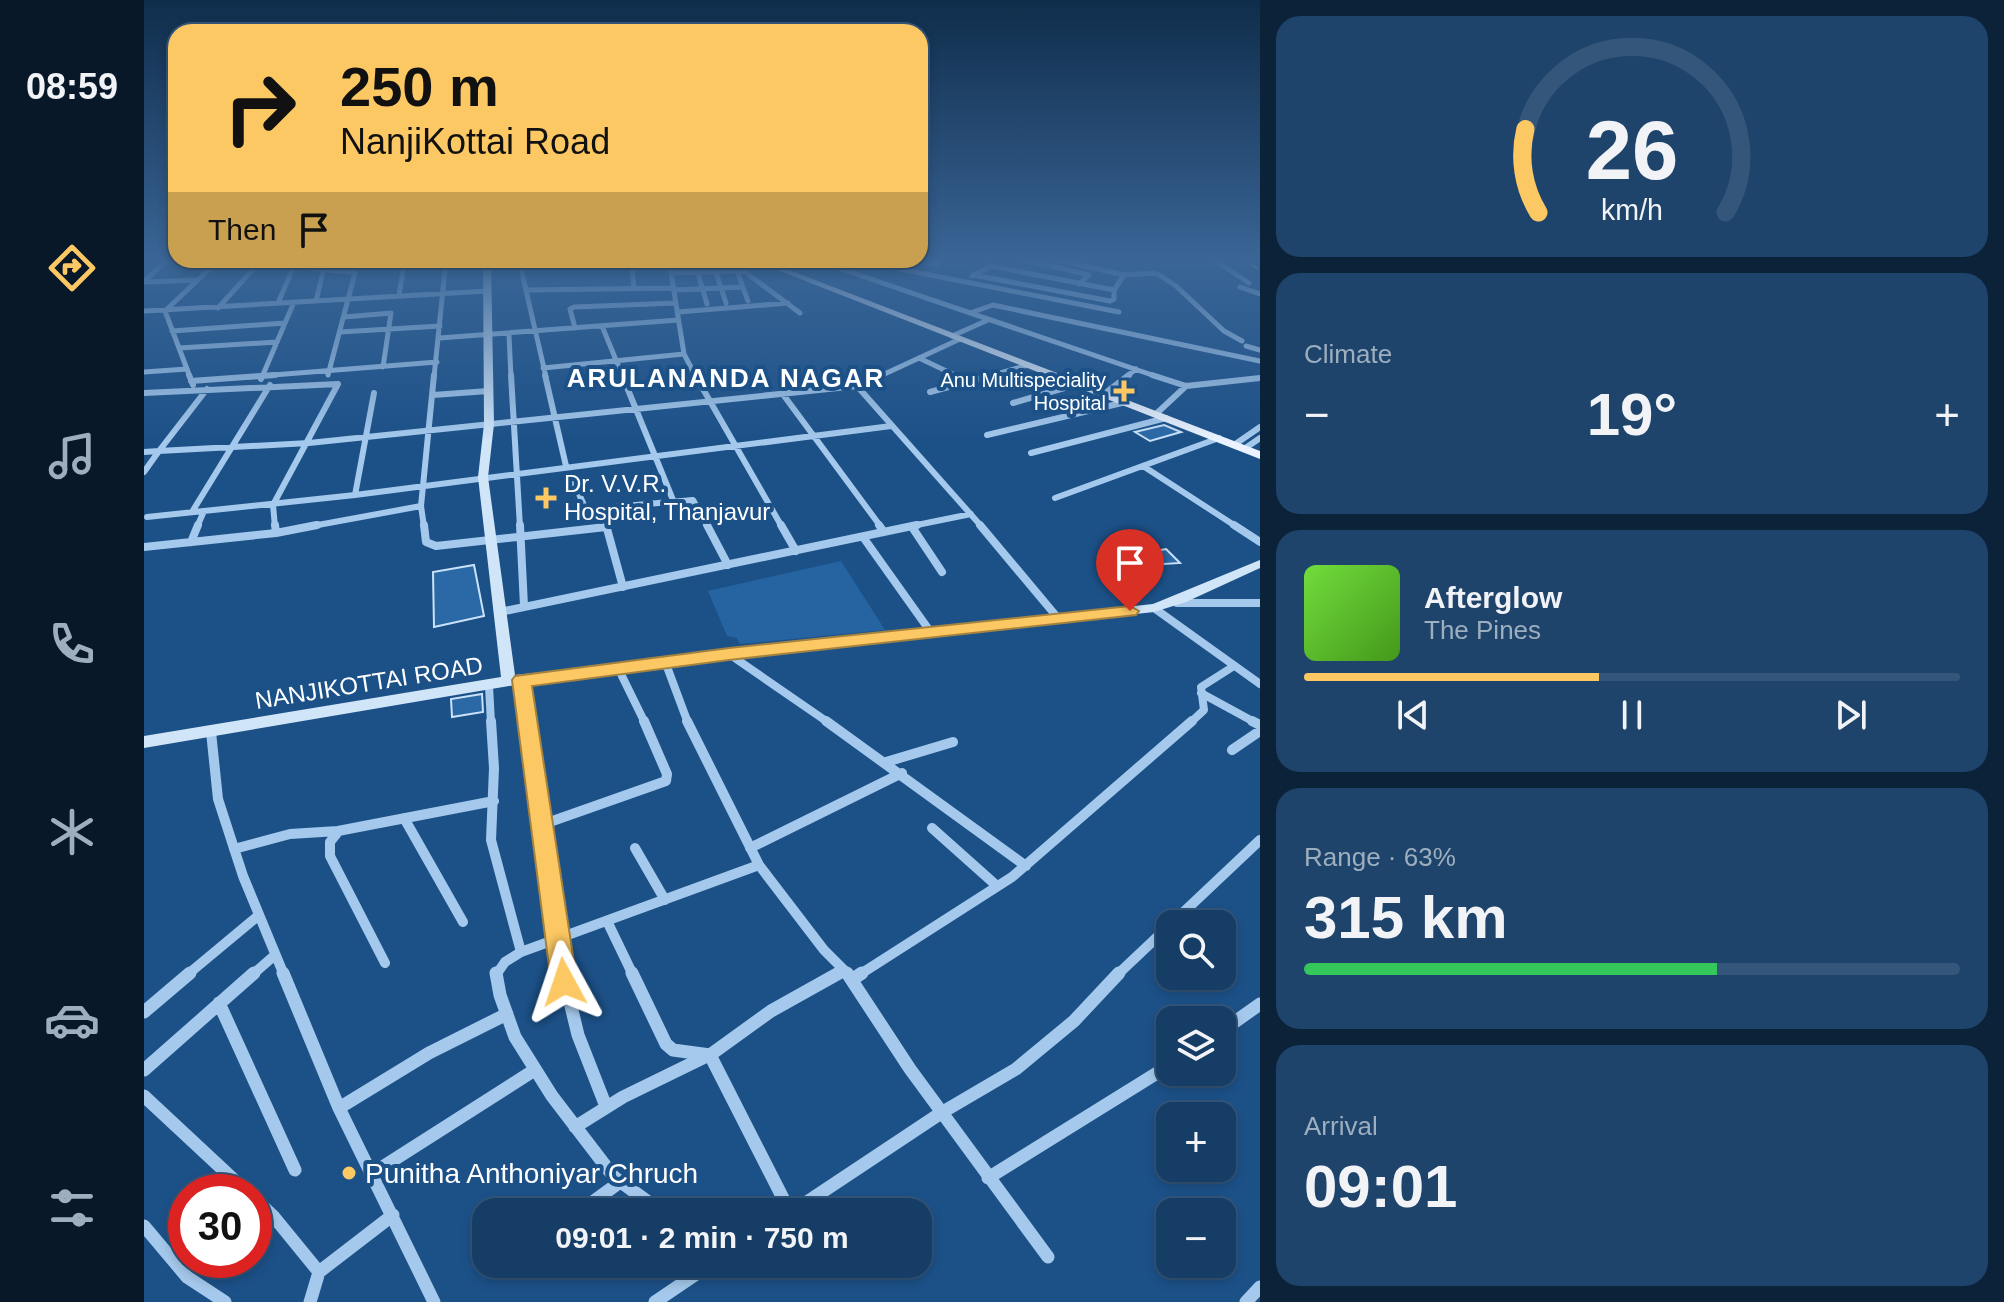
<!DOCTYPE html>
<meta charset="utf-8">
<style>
:root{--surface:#153d66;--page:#1e446c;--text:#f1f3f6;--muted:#9daebf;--line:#34567a;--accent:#fcc863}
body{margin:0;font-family:Helvetica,sans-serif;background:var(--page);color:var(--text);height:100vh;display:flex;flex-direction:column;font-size:30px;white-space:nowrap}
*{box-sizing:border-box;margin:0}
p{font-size:26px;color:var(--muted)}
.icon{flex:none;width:44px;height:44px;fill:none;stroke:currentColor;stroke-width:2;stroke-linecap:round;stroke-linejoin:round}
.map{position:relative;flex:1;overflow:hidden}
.drawer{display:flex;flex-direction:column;gap:16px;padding:16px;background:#0c2238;width:744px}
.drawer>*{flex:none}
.top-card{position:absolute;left:24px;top:24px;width:760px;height:244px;border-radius:24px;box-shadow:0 4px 12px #0003,0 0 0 2px var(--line);background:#fcc863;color:#111;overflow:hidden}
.controls{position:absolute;left:1012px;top:910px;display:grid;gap:16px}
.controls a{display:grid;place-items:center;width:80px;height:80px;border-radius:16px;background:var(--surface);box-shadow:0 4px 12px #0003,0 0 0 2px var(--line);font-size:40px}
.speed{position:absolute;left:24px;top:1174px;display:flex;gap:16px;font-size:40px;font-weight:700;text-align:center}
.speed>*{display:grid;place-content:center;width:104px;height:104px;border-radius:50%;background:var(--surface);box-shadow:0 4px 12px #0003,0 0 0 2px var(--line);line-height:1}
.speed .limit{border:12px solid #d22;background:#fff;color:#111}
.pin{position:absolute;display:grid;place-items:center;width:68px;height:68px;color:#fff;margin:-82px -34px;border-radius:50% 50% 50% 0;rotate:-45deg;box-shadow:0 0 8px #0007}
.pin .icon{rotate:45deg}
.me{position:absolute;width:88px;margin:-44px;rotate:355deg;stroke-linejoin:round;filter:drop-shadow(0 0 6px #0008)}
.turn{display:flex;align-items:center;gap:28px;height:168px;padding:0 40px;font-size:36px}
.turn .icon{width:104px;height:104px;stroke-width:2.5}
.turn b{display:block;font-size:56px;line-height:68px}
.then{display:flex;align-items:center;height:76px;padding:0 40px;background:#0003;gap:16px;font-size:30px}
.big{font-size:60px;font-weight:600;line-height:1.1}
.drawer .card{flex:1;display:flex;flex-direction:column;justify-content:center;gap:12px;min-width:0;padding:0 28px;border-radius:24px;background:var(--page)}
.drawer .dial{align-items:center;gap:0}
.dial svg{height:208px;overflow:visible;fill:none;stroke:var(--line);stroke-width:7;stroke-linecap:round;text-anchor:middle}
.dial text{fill:var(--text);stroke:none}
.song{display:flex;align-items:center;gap:24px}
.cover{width:96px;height:96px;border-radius:12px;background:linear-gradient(135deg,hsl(100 70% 55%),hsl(100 70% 35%))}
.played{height:8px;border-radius:4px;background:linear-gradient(90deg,var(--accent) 45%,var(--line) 45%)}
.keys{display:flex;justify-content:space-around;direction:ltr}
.heat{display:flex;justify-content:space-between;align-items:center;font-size:44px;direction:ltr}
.charge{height:12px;border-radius:6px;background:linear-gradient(90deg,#34c759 63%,var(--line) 0)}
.trip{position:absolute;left:328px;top:1198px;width:460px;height:80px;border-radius:24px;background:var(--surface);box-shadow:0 4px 12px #0003,0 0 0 2px var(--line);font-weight:600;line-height:80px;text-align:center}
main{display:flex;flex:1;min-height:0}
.dock{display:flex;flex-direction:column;width:144px;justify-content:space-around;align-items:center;background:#081829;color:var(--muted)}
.dock .icon{width:56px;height:56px}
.dock .active{color:var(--accent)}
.dock b{font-size:36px;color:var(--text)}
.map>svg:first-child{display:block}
.green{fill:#2564a1}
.building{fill:#2b69a6;stroke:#cae2f9;stroke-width:2}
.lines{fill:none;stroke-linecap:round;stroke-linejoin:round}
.street-far4{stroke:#a5c9ec;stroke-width:5}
.street-far3{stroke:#a5c9ec;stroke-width:6}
.street-far2{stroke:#a5c9ec;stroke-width:8}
.street-far1{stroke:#a5c9ec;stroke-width:10}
.street{stroke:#a5c9ec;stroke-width:13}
.secondary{fill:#d1e5f9;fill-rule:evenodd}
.primary{fill:#eaf3ff;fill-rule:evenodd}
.rail{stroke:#fff;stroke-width:2;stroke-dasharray:8 3;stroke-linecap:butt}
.route{fill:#fcc863;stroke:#a48240;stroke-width:2}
.poi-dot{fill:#fcc863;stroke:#1c5188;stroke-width:3}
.labels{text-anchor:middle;stroke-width:8;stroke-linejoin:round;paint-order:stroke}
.far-poi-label{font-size:20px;fill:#fff;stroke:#1c5188;text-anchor:end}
.poi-label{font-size:24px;fill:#fff;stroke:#1c5188;text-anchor:start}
.street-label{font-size:24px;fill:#fff;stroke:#1c5188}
.far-district-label{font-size:26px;font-weight:bold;letter-spacing:2px;fill:#fff;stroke:#1c5188}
.near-poi-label{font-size:28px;fill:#fff;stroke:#1c5188;text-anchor:start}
</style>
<main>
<nav class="dock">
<b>08:59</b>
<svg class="icon active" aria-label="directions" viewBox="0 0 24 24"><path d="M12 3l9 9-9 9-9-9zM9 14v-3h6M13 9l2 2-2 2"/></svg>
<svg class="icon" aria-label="music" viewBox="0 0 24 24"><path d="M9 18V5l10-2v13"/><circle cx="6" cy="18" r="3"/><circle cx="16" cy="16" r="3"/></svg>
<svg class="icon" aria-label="phone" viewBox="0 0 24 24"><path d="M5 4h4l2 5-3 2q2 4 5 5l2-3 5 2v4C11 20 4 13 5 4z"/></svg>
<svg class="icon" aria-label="climate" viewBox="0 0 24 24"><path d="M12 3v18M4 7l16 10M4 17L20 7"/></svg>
<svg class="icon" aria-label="car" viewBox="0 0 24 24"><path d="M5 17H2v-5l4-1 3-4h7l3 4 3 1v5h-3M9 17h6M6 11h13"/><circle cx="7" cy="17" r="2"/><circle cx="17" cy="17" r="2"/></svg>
<svg class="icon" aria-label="filters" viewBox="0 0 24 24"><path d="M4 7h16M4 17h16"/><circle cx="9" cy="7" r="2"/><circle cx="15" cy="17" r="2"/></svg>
</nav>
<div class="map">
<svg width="1116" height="1302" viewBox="0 0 1116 1302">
<rect width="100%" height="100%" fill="#1c5188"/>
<path class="green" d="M697,561L741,630L596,644L593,638L583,636L564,591Z"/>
<path class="building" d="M1020,425L1037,432L1006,441L991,432Z
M1022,549L1036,563L988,566L995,573L984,575L976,567H963L958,562L970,558L964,552L972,551L979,557Z
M330,565L340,616L290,627L289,572Z
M338,694L339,712L308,717L307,699Z"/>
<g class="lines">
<path class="street-far4" d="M878,259L945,275L935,284
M910,259L980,275L1012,273L1032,286L1080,331L1098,341
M1069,259L1105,283
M319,260L343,261
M375,260L402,377
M487,260L490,288
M525,260L540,354L552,377
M550,260L563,304
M568,260L582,303
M589,260L604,301
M671,260L1014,377
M710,260L975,312
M774,262L794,264L786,259
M755,268L752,266L774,262L770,260
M527,273L600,271L656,313
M830,275L966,301L970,299V290L980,275
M828,276L847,266L970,290
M0,281L25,259
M0,282L53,280
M1096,287L1116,294
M382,290L530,288
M530,290L599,287
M255,295L261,260
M172,301L180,268
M134,303L150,266L211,273L184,375
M74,308L113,265L150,266
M0,311L343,291
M534,312L644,303
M826,313L849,305L1116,361
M200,317L247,313L239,367
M458,326L479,377
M431,328L426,309L430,307L532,303
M28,331L141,323
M196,332L296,326
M365,335L367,377
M808,336L844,320
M295,338L534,320
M1102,346L1116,350
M35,348L133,342
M775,358L815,377
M399,368L540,354
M0,372L43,369
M46,377L21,311L75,260
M105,377L293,362
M118,377L150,302
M290,377L302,260
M734,377L816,339
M842,377L884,365
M982,377L992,369"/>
<path class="street-far3" d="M45,375L49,385
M367,375L376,527
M401,375L422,466L440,505L462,527
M478,375L529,500
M551,375L638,527
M738,375L713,386L838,527
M811,375L825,381
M1008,375L1042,386L1116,378
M117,379L119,375
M47,381L131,375
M63,389L15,451L165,443L713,386
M786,392L849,375
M0,393L194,384L129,505L131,527
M638,393L737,527
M960,394L985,375
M289,395L344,391
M869,403L934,384
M1012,414L1042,386
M843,435L982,402
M1090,445L1116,427
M1100,449L1116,438
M0,452L15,451L0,472
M887,453L1022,418
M999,466L1093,527
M211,495L230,393
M911,498L1075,438
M446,509L549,500L564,527
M48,512L126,385
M3,517L211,495L747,426
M53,527L60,511
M163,527L277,506
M280,527L277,506L290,375
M763,527L827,514"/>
<path class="street-far2" d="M131,525L132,533
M280,525L282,542L292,546L462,527
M376,525L380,606
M462,525L479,587
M563,525L584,565
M637,525L652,551
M735,525L740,532
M836,525L913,617
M1090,525L1116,542
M768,527L798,572
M719,537L788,634
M47,542L54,525
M0,547L132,533L173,525
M1033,603H1116
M1010,608L1116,684
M356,612L773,525
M585,654L685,723
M522,664L544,723
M475,670L501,723
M377,680L383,723
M345,686L347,723
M1057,693L1112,723
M1046,723L1060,710L1057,687L1090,666"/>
<path class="street-far1" d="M347,721L350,768L347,840L377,952
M383,721L419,975
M543,721L615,865L680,950L705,975
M682,721L882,866
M1108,721L1116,725
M67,732L74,799L99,876L140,975
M1088,750L1116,731
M742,762L809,742
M260,818L319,922
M400,824L522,781L523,774L500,721
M788,828L853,886
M194,832L186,842V856L241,963
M491,848L521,900
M606,848L758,773
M90,849L146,834L194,831L350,801
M463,921L489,975
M43,975L115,915
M108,975L131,955
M352,975L361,962L377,952L615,865
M692,975L700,971
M715,975L868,877L1048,721
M973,975L1116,840"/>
<path class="street" d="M139,973L195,1108L290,1302
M352,973L356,995L371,1037L408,1096L470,1177L518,1212
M419,973L434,1035L461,1104
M488,973L522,1044L529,1050L566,1055
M703,973L766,1069L904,1257
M709,979L718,973
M75,1003L151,1170
M0,1012L46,973
M1078,1031L1116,1004
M0,1070L110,973
M0,1096L103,1192
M195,1108L285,1053L363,1014
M431,1127L479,1097L565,1055
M226,1175L389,1071
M844,1178L1026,1065
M110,1198L130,1217L175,1272
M435,1212L476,1182
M646,1212L566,1055L627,1011L695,973
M648,1212L797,1113L872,1069L930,1021L975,973
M0,1226L43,1277L81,1302
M166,1302L175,1272L249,1215
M511,1302L567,1264
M1102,1302L1116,1287"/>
<path class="secondary" d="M339,260H347L350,424L344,477L371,675L522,659L585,649L1009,604L1116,560V568L1042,602L1010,612L585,659L522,669L365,686L0,748V736L357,677L334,477L340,424Z"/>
<path class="primary" d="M608,260H619L1116,451V459Z"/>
<path class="rail" d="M1098,259L1116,270"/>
</g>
<linearGradient id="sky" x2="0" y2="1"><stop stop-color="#0f2d4b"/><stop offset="0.59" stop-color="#3a6596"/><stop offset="1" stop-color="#3a6596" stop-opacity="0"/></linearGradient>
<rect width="1116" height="441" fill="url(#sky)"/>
<path class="route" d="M986,606L995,611L992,615L585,660L388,686L433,982L430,990L420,994L411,990L407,982L368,680L371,676L585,648Z"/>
<g class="poi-dot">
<path d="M976 379h8v8h8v8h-8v8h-8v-8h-8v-8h8z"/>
<path d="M398 486h8v8h8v8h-8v8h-8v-8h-8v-8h8z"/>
<circle cx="205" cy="1173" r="8"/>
</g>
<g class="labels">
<g class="far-poi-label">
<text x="962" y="387">Anu Multispeciality<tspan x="962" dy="23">Hospital</tspan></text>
</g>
<g class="poi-label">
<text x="420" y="492">Dr. V.V.R.<tspan x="420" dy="28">Hospital, Thanjavur</tspan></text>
</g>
<g class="street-label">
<text transform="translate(225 683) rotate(-9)" y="8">NANJIKOTTAI ROAD</text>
</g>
<g class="far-district-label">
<text x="582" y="387">ARULANANDA NAGAR</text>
</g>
<g class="near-poi-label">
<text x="221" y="1183">Punitha Anthoniyar Chruch</text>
</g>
</g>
</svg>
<div class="controls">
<a><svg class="icon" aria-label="search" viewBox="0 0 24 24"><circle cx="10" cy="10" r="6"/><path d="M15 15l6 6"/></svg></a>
<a><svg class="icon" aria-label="layers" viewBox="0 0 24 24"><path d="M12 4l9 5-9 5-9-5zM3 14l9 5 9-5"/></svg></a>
<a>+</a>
<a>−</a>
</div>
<div class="speed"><div class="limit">30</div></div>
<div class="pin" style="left:986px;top:611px;background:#d93025"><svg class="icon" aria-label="arrive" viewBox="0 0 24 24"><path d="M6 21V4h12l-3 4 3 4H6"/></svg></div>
<svg class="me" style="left:420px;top:982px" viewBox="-20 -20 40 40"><path d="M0-17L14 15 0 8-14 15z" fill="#fcc863" stroke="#fff" stroke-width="4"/></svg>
<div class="trip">09:01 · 2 min · 750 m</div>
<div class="top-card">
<div class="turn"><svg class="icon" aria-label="right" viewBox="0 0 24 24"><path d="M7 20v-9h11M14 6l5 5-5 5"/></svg><div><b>250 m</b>NanjiKottai Road</div></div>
<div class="then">Then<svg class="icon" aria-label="arrive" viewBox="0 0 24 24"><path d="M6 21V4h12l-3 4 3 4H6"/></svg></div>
</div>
</div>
<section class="drawer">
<div class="card dial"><svg viewBox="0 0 100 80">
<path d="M14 69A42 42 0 1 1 86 69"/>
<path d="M14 69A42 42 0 0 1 9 37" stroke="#fcc863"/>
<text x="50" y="56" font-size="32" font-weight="700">26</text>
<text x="50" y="72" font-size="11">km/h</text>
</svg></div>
<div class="card"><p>Climate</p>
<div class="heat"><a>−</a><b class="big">19°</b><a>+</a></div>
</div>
<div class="card">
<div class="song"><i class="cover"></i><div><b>Afterglow</b><p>The Pines</p></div></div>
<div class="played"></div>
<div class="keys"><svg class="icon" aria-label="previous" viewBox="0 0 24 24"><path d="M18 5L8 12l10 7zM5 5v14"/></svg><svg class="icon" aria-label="pause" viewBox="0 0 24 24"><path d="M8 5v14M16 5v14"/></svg><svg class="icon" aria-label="next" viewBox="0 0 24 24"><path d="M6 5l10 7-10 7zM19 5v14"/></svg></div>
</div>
<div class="card"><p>Range · 63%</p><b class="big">315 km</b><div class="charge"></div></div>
<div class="card"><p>Arrival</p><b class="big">09:01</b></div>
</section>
</main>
